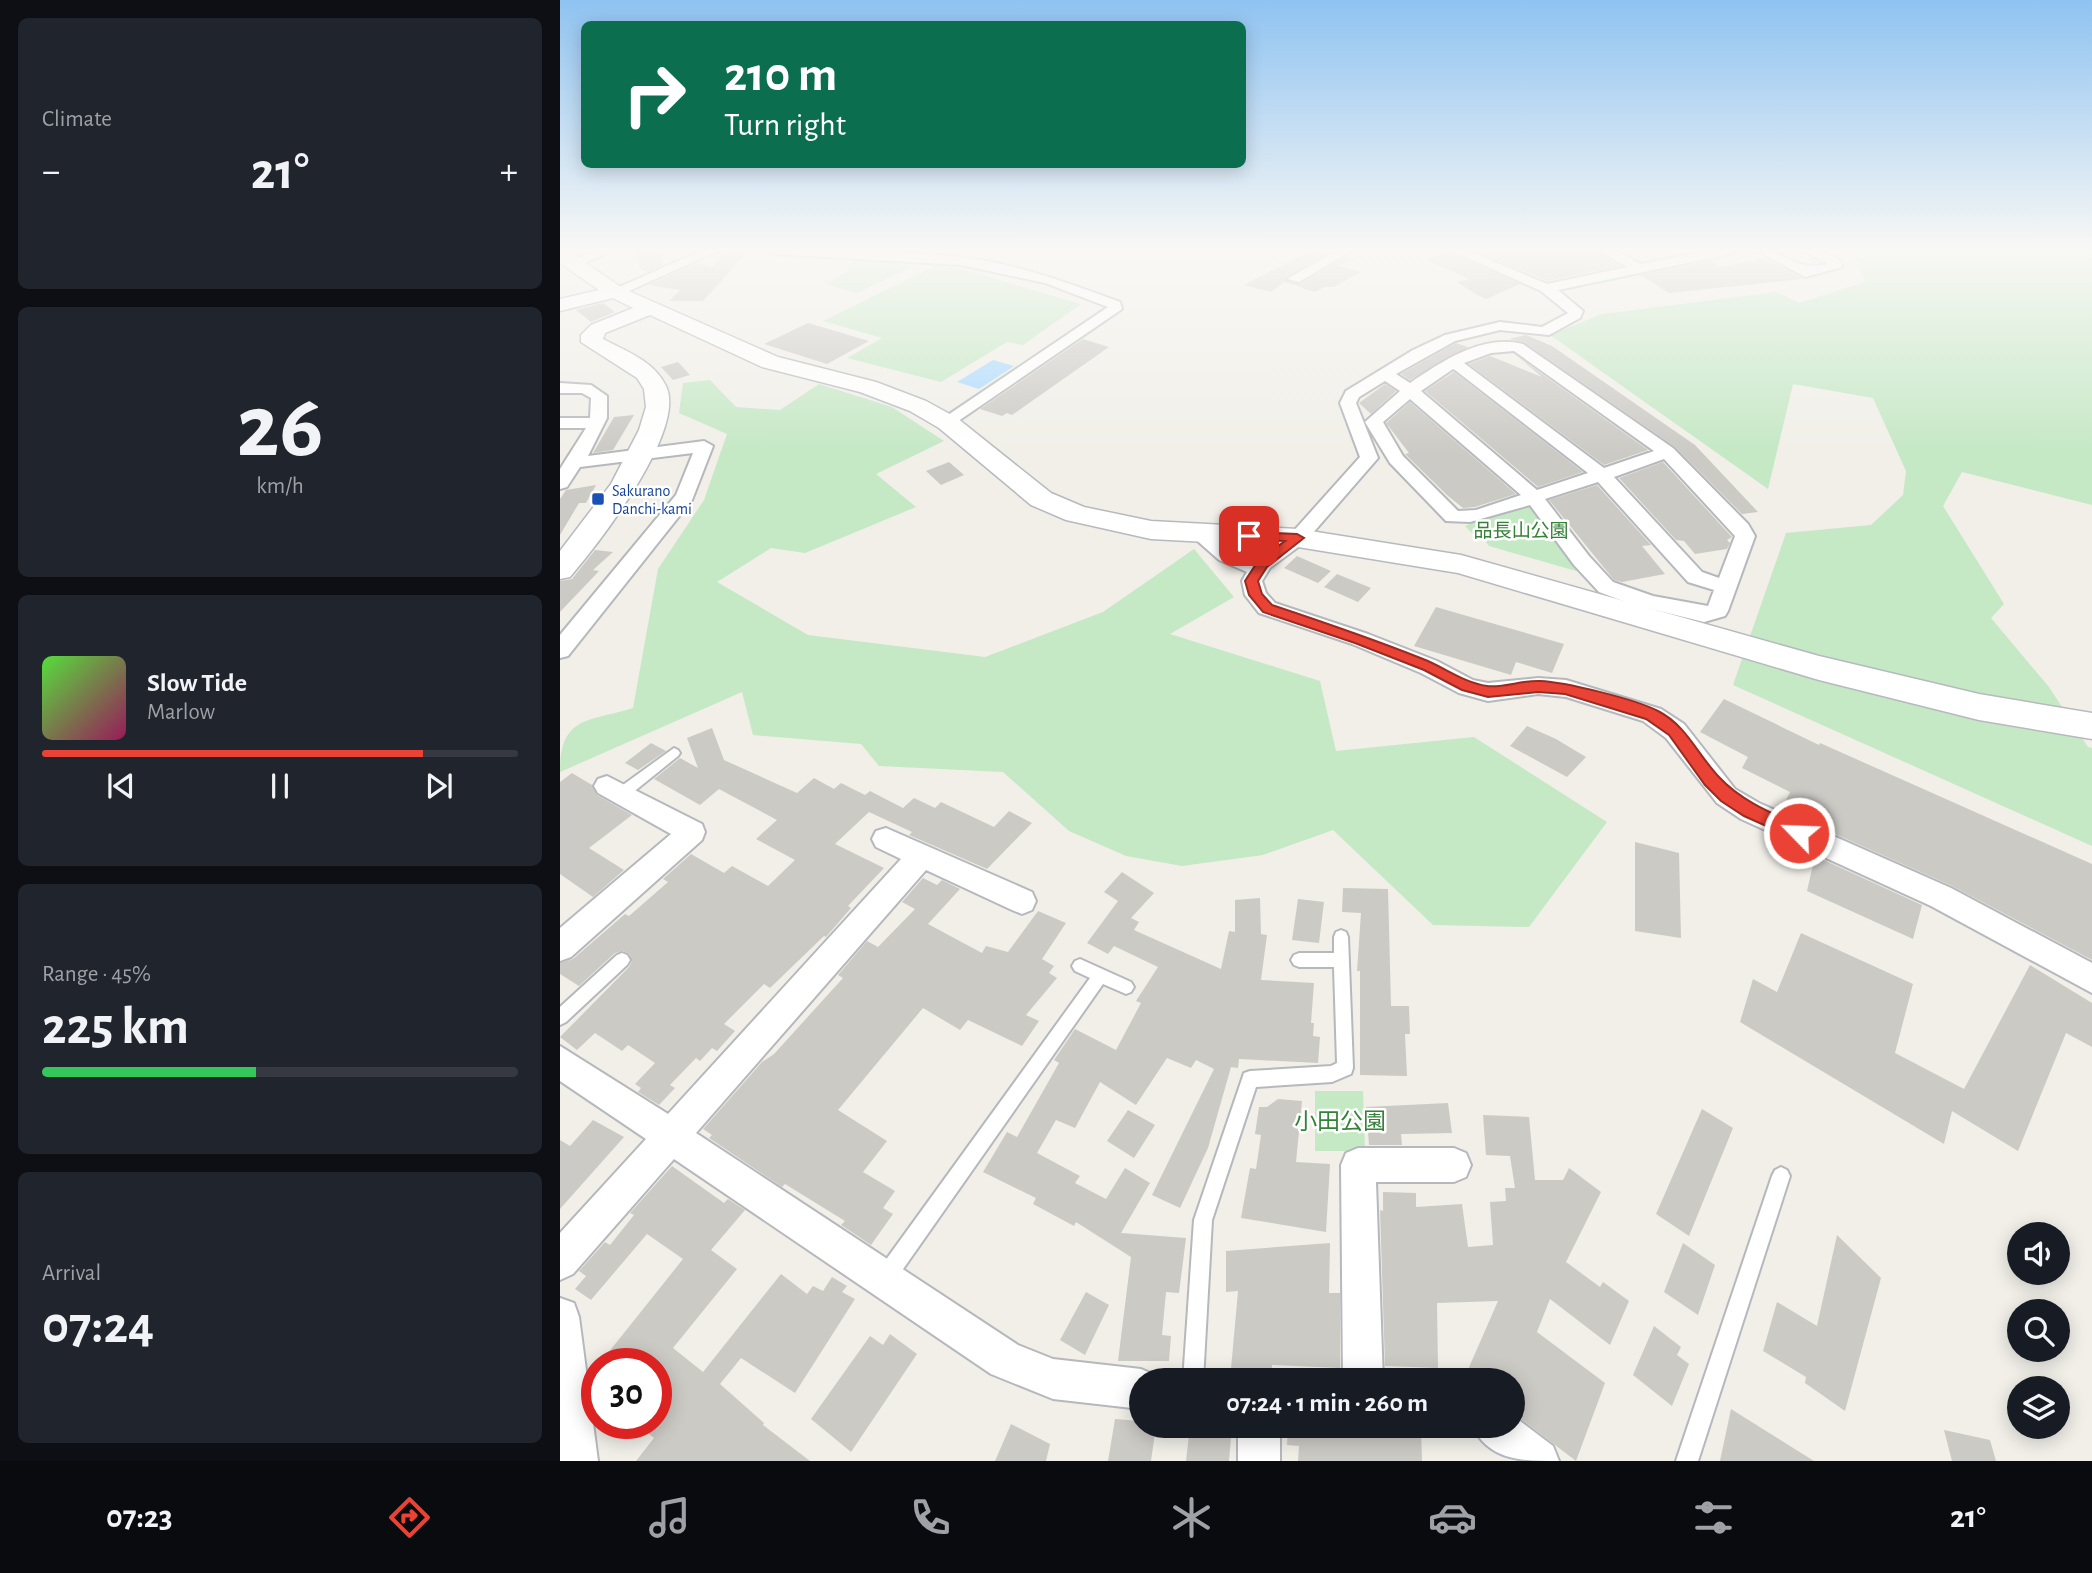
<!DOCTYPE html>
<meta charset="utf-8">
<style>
:root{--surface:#171b24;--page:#20242c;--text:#f1f3f6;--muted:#9ea1a6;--line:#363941;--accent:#ea4335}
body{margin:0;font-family:"Alegreya Sans","Noto Sans JP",sans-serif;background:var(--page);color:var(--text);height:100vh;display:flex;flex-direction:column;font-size:26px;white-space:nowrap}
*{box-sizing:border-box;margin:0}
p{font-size:23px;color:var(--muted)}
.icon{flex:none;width:38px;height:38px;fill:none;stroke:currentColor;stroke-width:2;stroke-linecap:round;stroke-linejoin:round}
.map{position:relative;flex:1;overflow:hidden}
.panel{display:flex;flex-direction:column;gap:18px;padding:18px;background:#0d0f14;width:560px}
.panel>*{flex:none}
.hud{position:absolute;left:21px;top:21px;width:665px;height:147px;border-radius:10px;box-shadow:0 4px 18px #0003;background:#0b6e4f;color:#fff;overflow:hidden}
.tools{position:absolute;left:1447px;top:1222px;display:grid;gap:14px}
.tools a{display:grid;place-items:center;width:63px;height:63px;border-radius:50%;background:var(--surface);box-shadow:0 4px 18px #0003;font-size:35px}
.speed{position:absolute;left:21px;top:1348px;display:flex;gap:14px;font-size:35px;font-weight:700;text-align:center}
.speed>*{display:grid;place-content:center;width:91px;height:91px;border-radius:50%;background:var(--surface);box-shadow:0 4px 18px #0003;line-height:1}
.speed .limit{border:10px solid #d22;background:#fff;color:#111}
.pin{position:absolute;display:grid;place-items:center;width:60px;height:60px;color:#fff;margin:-30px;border-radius:14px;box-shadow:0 4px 10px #0006}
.me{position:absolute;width:77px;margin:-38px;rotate:294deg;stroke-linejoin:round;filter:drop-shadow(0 0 5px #0008)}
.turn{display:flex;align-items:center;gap:24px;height:147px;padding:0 28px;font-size:32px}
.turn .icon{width:91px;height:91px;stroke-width:2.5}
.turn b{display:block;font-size:49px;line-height:60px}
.big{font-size:52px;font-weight:700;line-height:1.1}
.panel .tile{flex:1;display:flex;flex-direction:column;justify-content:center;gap:10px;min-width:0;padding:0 24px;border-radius:10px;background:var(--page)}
.panel .dial{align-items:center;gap:0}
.dial b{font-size:91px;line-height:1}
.song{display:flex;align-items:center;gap:21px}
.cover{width:84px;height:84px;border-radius:10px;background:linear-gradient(135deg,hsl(110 70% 55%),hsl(330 70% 35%))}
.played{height:7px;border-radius:4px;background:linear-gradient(90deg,var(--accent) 80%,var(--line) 80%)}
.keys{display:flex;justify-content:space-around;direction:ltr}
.heat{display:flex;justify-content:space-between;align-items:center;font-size:38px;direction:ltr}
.charge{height:10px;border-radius:5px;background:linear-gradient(90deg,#34c759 45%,var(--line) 0)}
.trip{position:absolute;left:569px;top:1368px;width:396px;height:70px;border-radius:35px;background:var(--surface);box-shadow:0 4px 18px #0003;font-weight:700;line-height:70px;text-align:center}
.tabs{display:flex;height:112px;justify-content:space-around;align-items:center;background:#090b0e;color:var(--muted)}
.tabs .icon{width:49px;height:49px}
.tabs .on{color:var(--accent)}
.tabs b{font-size:32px;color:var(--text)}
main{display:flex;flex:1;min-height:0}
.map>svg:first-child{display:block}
.green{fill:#c5e8c5}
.water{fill:#aadaff}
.building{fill:#cccac5}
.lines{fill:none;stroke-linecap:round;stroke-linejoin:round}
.lane-casing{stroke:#b5b8bc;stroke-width:4}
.street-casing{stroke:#b5b8bc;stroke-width:4}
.secondary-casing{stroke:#b6babf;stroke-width:3}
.lane{fill:#fff;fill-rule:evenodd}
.street{fill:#fff;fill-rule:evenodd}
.secondary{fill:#fff;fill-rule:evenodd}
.route{fill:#ea4335;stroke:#982c22;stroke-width:2}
.transit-dot{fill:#1a4fb4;stroke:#fff;stroke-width:2.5}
.labels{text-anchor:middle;stroke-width:5;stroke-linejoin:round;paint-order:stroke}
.far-transit-label{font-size:16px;fill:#164399;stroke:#fff;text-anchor:start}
.park-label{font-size:19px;fill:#348238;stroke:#fff}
.near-park-label{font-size:23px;fill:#348238;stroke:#fff}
</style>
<main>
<section class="panel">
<div class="tile"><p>Climate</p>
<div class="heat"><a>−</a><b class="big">21°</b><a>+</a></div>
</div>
<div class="tile dial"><b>26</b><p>km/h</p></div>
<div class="tile">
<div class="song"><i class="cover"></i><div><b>Slow Tide</b><p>Marlow</p></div></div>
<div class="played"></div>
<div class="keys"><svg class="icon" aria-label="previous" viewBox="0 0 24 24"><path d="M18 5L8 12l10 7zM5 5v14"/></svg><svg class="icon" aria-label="pause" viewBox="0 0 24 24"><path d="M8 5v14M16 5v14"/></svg><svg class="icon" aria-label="next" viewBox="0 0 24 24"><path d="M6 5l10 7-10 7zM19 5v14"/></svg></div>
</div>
<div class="tile"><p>Range · 45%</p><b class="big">225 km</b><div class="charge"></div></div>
<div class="tile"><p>Arrival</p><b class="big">07:24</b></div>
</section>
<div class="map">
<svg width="1532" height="1461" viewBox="0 0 1532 1461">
<rect width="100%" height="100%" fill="#f1efe8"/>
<path class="green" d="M1293,250H1532V505L1402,472L1383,506L1444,604L1431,618L1489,687L1528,747L1532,748V846L1173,685L1226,533L1311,525L1343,495L1346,471L1313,398L1233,384L1208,489L990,335L1042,314L1216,292L1239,303L1305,282Z
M296,260L355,265L297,293L265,284L287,272L288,265Z
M377,265L395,267L521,304L463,345L447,342L381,382L287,358L322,338L263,321Z
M150,380L176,407L220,410L259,384L332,407L384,441L316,474L356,507L245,553L211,548L157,582L248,635L425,657L543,612L634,549L674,597L610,634L760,681L776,751L914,737L1047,822L969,927L873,925L773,830L703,855L622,866L566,856L509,831L443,772L319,766L301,744L193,735L182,692L0,772C0,715 29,722 73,708L98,569L144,500L167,434L119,413L123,383Z
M961,506L974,508L1020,568L1016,571L929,546L921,535L915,536L905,526Z
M755,1091H803L805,1151H755Z"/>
<path class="water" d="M433,360L454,366L419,389L397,382Z"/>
<path class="building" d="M75,250H103L102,265L87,272L80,268Z
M168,250H189L143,301H109L120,290L89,285L137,263L152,267Z
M753,250L769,252L726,277L725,280L740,284L786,257L795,260L778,265L800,272L774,287H764L755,292L724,282L711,292L684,285Z
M913,250H1035L1060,266L987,281Z
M888,251L889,252L960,284L926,299L914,293L897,282L909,279L867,260Z
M1205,258L1243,279L1109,293L1080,275L1150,261L1161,267Z
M43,303L55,312L31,322L16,310Z
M248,323L309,341L267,364L204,344Z
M966,335L992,346L1135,445L1198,512L1182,514L1114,446L964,342L949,339Z
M523,339L549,347L452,415L447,413L442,416L420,409Z
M896,343L908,347L850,380L841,374Z
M930,356L982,377L957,356L1088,450L1044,465L909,364Z
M118,362L130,375L113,380L101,367Z
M894,372L1023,472L978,487L865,391Z
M825,384L836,391L811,414L799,403Z
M850,402L956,494L915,507L903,508L888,496L845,454L849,453L826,423Z
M74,415L53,450L33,453L54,417Z
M389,462L404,475L381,485L366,471Z
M1103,462L1172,537L1167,540L1170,543L1167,549L1135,554L1124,541L1116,540L1059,478Z
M36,485L26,503H19L0,535V499L6,490Z
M1037,485L1091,545L1082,546L1105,574L1062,582L1054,580L989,500Z
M35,550L53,552L33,570L39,571L0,612V581L12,579Z
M737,556L771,571L758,583L724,568Z
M777,574L811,588L798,602L764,587Z
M876,607L1004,644L992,673L956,662L951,675L854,646Z
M1164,699L1259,745L1260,743L1532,864V960L1392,886L1221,810L1230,792L1182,768L1188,757L1140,732Z
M967,726L996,739L1026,757L1007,777L950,746Z
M152,728L164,760L237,793L254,778L274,789L281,783L305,795L310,791L343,808L354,798L375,808L381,802L434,827L449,811L472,823L427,869L349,835L352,832L309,812L275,844L324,868L288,906L291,908L266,937L264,936L210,988L204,984L164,1024L175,1031L157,1051L152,1048L140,1061L136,1058L110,1085L115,1088L99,1105L78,1092L81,1088L75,1084L95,1063L68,1045L62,1051L35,1033L17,1050L0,1037L69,967L72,961L69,954L63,951L55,953L19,986L0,974V963L13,959L65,914L69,916L108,882L103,879L131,854L164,873L172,866L208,886L235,860L196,839L217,820L159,789L140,805L94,779L120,758L138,768L127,738Z
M91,743L106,751L78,770L65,763Z
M12,773L32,785L37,795L72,815L29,848L64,870L33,897L0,874V782Z
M1075,842L1119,853L1121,938L1075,931Z
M1255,856L1362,905L1353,939L1247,891Z
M562,872L594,893L571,918L579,922L574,930L661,969L669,931L675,932V900L700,898L701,934L707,935L701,980L754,983L751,1023H754L753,1036L760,1037L758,1063L679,1059L678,1068L671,1067L648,1148L620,1208L592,1195L654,1069L636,1060L631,1068L607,1058L576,1105L540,1082L515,1128L496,1120L477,1153L520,1176L515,1183L546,1199L565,1168L590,1183L561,1233L626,1238L619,1293L606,1292L602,1335L611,1336L609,1361H558L571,1257L516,1222L514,1226L473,1204L476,1198L423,1172L447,1132L457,1137L499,1063L494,1060L515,1029L556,1050L581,1003L576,1001L598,967L554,946L548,954L527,943L558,901L544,892Z
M363,878L377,885L382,880L400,889L368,924L422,953L426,946L448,952L478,911L506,923L482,959L494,966L489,973L497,978L466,1015L479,1021L462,1046L408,1020L400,1030L363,1008L278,1110L327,1141L303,1172L335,1191L323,1208L333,1214L311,1245L281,1225L285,1221L225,1184L222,1187L149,1138L152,1135L143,1129L202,1062L214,1054L283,978L278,975L307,941L318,947L355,909L342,902Z
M783,888L828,889L831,1006H849L850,1034H845L847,1076L800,1075V971H797L801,913L782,912Z
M738,899L764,902L759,943L732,940Z
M1241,933L1353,984L1335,1053L1404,1089L1470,965L1532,1003V1047L1506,1033L1458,1151L1392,1111L1384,1144L1180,1022L1193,979L1217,992Z
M718,1099L742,1101L736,1162L770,1164L766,1232L681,1218L690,1168L696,1169L701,1135L695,1134L699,1107H707Z
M888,1103L892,1133L841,1134L842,1145H809L806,1107Z
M1142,1109L1173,1128L1129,1236L1096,1214Z
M568,1110L595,1125L574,1158L547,1141Z
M923,1115L969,1117L975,1180H1003L1009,1168L1041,1192L1006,1262L1040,1287L1043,1282L1069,1301L1050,1345L990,1299L977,1332L1045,1383L1016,1461L952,1412V1381H903L938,1301L877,1303L878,1368L825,1366L820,1210L823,1211V1192L856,1193V1207L902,1204L908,1247L933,1245L930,1202L946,1201L945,1188H955L950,1156L926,1155Z
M33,1120L64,1137L0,1209V1140L10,1146Z
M112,1166L164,1203L168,1199L185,1210L151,1250L177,1269L113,1348L143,1372L221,1274L247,1294L253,1286L263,1291L272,1277L287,1286L282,1292L295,1299L235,1393L181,1358L160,1384L204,1423L203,1425L250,1461H76L94,1438L76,1423H96V1363H40L123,1259L87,1234L31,1300L15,1289L26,1276L19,1271L45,1242L50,1245L74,1215L70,1213Z
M1277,1235L1321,1278L1285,1411L1245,1383L1246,1377L1203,1351L1217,1302L1257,1326Z
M770,1243L769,1293H780V1368L712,1365V1371L671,1369L678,1291L666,1292V1251Z
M1123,1243L1155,1265L1138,1315L1104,1292Z
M526,1292L549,1305L525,1355L500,1340Z
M1094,1326L1121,1347L1117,1355L1129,1364L1112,1406L1073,1375Z
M330,1334L357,1354L291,1452L251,1419L310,1336L323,1345Z
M1171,1409L1254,1461H1160Z
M555,1419L581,1421V1426H596L591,1461H548Z
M451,1424L490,1444L486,1461H435Z
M630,1426H672L669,1461H626Z
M728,1426H788V1435L825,1436V1426H851V1429H861L862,1461H738L739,1446L727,1445Z
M1384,1430L1430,1440L1436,1461H1392Z"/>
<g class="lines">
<defs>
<path id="lane" d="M114,748L118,750L120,753L118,756L66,798H56L54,794L56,790Z
M781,930L786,932L788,937L793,1068L791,1074L772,1082L696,1087L652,1220L643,1381H623L634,1220L682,1079L684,1073L690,1071L771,1066L777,1063L774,967H739L734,965L731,960L734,955L739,953H774V937L776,932Z
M62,953L67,955L70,960L67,965L6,1022L0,1025V1007L57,955Z
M520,959L571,982L574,987L571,992L566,994L543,984L334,1282L327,1284L320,1282L318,1275L320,1268L530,978L515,971L512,966L515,961Z
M1221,1167L1227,1170L1230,1176L1138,1461H1116L1212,1176L1215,1170Z"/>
<path id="street" d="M37,250H55L18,266L6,263Z
M143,250H160L60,295L48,292Z
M206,250C270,250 336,250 400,257C455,263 508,283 560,302L562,309L388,428L382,427L379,423L382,419L548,307L485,283L401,265L212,254Z
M778,250H793L739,282L727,279Z
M890,250H907L987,284L1067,267L1038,250H1054L1081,264L1152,250H1176L1170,254L998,290L1023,311L1020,318L989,335L940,330L895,341L836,374L850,383C883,361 922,334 963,344L1113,448L1188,524L1195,536L1168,611L1165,616L1144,622L1071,604L1039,592L1014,565L970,505L910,522L886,521L830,463L805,422L840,391L825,381L799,397L796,403L818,458L745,542L710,568L702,581L706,593L715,603L808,634L877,661L913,680L928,683L978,678L1006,680L1101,709L1124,724L1175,789L1199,803L1391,888L1532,963V993L1371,906L1181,819L1157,803L1106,738L1083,721L1006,697L978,694L928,701L899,693L861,673L792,644L699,613L685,595L682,581L687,572L659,560L633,537L630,533L633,529H647L673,552L694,560L731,534L800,457L780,403L786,391L853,350L885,335L940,322L982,327L1008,313L981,291ZM954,351L1094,451L1044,468L904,363L931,353ZM893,369L895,370L1028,473L977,490L861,391ZM850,399L961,495L916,510L898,511L843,456L823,422ZM1104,459L1175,536L1159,578L1142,572L1054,477ZM1038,482L1128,582L1154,590L1148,606L1093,596L1053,582L1029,556L985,499Z
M1196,250C1229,250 1231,272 1268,264L1242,250H1258L1280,260L1282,267L1245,277Z
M0,383L31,385L47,396V418L28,456L144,441L153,446L132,500L8,656L0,658V635L116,495L133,453L20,467L7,487L0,489V469L26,428H0V418H30L31,398L22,393H0Z
M47,776L142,824L145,832L142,840L11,957L0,961V928L111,834L38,793L34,786L38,779Z
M326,828L472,892L476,901L472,910L462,914L452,910L366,870L136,1133L458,1345L493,1359L581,1369L595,1375L598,1381H581V1409L493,1399L431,1374L114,1159L13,1274L0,1280V1233L86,1139L0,1081V1046L108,1114L341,859L316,847L312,839L316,831Z
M798,1148H894L906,1153L911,1165L906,1177L894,1182H816L823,1381H783L781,1165L786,1153Z
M0,1298L14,1303L19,1317L38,1461H0Z
M952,1415L993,1446L999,1461C961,1461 930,1461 912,1426H952Z
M678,1426H720V1461H678Z"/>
<path id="secondary" d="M0,250H7L62,288L218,357L316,382L366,401L397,418L491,493L524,507L591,521L738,529L901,555L1259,656L1419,694L1532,713V739L1419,720L1259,680L898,573L738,547L591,539L506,520L471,505L379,428L350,411L300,392L202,367L90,315L45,333L43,339C66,351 94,361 106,386C127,430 39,543 10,577L0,579V551L51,484L79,430L86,407L84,389L77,378L21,342V335L31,325L73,308L53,298L0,311V299L39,290L0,263Z"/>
</defs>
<use href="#lane" class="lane-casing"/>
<use href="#street" class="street-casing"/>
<use href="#secondary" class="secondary-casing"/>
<use href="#lane" class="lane"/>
<use href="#street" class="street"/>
<use href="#secondary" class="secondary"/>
</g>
<linearGradient id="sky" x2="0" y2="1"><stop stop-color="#8fc3f1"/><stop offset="0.55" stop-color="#f9f8f5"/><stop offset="1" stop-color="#f9f8f5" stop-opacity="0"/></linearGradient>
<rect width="1532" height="454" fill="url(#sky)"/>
<path class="route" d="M689,532L737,534L744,538L707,567L698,581L702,594L712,605C763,622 813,639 863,659C884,667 904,683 927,686C944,688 962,680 980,681C1005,682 1075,699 1098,711C1126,725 1138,755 1159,777C1182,802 1214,814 1245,828L1248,833L1245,838H1233L1184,816L1161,801L1145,785L1109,735L1086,719L1005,694L978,692L928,697L902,690L864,670L795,643L703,612L689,595L685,581L698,561L725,541L684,539V533Z"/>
<rect class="transit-dot" x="31" y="492" width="14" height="14" rx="3.5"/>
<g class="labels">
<g class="far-transit-label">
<text x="52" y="496">Sakurano<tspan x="52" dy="18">Danchi-kami</tspan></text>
</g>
<g class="park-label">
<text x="961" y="537">品長山公園</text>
</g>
<g class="near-park-label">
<text x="780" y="1129">小田公園</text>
</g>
</g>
</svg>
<div class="tools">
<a><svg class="icon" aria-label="sound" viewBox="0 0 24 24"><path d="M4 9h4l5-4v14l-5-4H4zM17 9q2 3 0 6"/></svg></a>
<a><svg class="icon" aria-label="search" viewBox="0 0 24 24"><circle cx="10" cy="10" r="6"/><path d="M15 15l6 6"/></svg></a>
<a><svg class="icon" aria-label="layers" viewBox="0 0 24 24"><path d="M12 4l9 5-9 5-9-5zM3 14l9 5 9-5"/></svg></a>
</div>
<div class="speed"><div class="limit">30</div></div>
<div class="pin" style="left:689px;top:536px;background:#d93025"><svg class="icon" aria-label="arrive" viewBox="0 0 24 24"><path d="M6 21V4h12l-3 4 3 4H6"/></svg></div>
<svg class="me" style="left:1239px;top:833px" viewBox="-20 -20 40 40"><circle r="17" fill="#ea4335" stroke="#fff" stroke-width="3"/><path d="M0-11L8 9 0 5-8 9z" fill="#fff"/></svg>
<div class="trip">07:24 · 1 min · 260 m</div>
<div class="hud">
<div class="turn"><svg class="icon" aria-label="right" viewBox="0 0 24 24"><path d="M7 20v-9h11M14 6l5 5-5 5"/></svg><div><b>210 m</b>Turn right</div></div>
</div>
</div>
</main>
<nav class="tabs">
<b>07:23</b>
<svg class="icon on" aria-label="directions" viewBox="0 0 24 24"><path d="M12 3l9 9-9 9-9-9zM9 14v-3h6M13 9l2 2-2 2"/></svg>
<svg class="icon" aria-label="music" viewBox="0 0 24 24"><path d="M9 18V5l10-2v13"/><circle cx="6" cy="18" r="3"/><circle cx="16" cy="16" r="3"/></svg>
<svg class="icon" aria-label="phone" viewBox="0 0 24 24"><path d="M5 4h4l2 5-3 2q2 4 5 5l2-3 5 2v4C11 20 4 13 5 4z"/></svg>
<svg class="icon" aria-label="climate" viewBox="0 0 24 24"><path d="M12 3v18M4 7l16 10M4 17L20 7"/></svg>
<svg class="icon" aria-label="car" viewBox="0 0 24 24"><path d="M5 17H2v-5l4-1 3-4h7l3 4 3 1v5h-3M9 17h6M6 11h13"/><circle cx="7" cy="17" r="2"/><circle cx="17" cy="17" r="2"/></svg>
<svg class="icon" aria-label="filters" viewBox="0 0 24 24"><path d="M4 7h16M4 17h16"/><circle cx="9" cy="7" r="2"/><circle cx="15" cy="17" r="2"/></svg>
<b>21°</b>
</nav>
